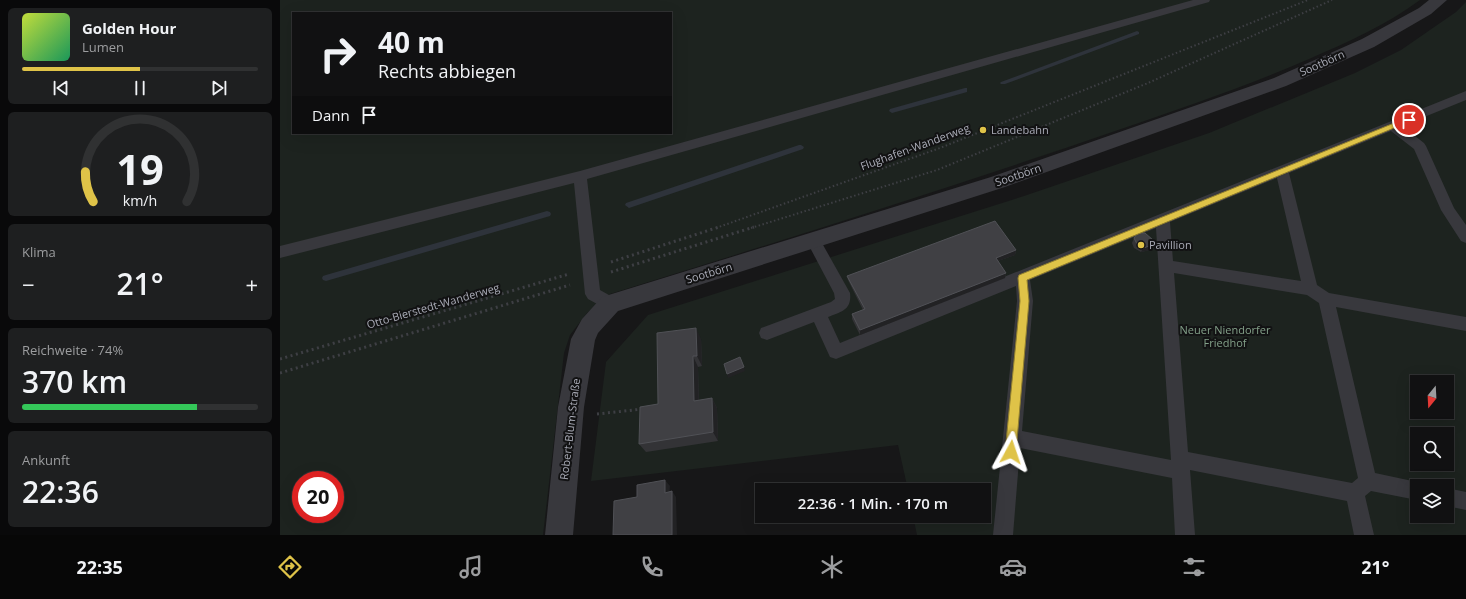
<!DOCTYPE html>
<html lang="de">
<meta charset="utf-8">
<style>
:root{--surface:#111112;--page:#1e1f20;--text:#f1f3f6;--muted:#9c9d9f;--line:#303132;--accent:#dfc348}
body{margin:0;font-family:"Open Sans",sans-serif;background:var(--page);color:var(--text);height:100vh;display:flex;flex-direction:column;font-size:15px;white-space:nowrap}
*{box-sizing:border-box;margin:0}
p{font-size:13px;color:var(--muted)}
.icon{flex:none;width:22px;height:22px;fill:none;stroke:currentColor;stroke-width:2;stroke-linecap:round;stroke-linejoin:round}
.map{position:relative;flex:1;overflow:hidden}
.details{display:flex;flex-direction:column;gap:8px;padding:8px;background:#09090a;width:280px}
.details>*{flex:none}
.banner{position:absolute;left:12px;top:12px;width:380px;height:122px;border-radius:0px;box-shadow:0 4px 16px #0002,0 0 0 1px var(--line);background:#111112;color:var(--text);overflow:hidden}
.needle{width:26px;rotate:198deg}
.controls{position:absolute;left:1130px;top:375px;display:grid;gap:8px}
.controls a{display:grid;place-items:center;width:44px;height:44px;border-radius:0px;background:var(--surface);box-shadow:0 4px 16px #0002,0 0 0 1px var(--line);font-size:20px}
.speed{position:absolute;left:12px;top:471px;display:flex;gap:8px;font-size:20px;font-weight:700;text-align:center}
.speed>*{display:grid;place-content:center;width:52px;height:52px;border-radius:50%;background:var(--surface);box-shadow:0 4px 16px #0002,0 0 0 1px var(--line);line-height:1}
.speed .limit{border:6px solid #d22;background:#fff;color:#111}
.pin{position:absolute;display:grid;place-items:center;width:34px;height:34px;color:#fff;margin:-17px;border:2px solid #fff;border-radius:50%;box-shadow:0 1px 4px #0007}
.me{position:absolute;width:44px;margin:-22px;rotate:5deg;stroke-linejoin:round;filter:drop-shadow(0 0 3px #0008)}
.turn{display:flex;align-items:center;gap:14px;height:84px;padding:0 20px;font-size:18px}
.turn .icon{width:52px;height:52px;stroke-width:2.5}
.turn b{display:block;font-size:28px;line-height:34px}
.then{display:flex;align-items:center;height:38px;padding:0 20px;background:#0003;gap:8px;font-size:15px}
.big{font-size:30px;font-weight:600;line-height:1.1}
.details .card{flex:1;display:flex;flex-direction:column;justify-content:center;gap:6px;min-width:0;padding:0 14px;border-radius:6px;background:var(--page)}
.details .dial{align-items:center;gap:0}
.dial svg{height:104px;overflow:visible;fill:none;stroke:var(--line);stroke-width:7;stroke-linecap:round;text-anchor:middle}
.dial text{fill:var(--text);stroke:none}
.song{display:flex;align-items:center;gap:12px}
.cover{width:48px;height:48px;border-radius:6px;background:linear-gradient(135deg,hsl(70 70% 55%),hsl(150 70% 35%))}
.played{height:4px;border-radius:2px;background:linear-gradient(90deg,var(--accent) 50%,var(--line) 50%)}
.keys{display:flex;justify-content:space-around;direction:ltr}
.heat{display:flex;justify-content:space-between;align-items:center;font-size:22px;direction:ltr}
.charge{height:6px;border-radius:3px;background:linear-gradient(90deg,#34c759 74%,var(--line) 0)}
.trip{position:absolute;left:475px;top:483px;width:236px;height:40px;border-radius:0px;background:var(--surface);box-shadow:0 4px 16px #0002,0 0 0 1px var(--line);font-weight:600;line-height:40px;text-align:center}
.tabs{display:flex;height:64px;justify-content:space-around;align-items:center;background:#070707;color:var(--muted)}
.tabs .icon{width:28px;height:28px}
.tabs .selected{color:var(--accent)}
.tabs b{font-size:18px;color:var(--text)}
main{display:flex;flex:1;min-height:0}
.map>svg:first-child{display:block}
.green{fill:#1d231f;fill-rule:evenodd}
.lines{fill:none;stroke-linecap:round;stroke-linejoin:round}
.stream{fill:#2e333b;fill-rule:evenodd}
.path-far1{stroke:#3e3f44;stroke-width:2;stroke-dasharray:1.5 2.5;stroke-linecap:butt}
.path{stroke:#3e3f44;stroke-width:3;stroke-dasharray:2 3.5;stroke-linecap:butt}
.lane{fill:#38383d;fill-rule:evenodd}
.street{fill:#38383d;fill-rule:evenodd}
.wall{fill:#333336}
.shaded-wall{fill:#222224}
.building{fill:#404044;stroke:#505156}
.route{fill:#dfc348;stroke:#917f2f}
.poi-dot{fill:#dfc348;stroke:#121213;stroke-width:1.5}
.labels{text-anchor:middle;stroke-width:4;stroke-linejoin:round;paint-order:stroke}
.street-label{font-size:11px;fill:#aaacb7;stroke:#121213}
.poi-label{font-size:11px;fill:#aaacb7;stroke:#121213;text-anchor:start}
.park-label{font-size:11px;fill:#83a089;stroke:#121213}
</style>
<main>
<section class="details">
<div class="card">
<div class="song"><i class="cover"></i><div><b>Golden Hour</b><p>Lumen</p></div></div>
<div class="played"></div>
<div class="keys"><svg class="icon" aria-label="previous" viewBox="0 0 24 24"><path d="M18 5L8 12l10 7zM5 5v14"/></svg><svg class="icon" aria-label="pause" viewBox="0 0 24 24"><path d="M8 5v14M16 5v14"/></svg><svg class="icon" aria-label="next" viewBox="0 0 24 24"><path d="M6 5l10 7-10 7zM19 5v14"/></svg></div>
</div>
<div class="card dial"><svg viewBox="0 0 100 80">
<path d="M14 69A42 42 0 1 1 86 69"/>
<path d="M14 69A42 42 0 0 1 8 46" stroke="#dfc348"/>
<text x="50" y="56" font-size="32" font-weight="700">19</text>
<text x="50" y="72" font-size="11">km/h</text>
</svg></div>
<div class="card"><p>Klima</p>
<div class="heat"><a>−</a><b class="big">21°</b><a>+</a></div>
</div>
<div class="card"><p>Reichweite · 74%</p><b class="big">370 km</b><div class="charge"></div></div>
<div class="card"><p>Ankunft</p><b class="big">22:36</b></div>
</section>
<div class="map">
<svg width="1186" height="535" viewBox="0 0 1186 535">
<rect width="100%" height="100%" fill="#171718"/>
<path class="green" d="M0,0H1140C1106,25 1068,42 1029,59C967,86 902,108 838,130C670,188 500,241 330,294L307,313L290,335L284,353L263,535H0ZM13,13H391V133H13ZM21,480H55V514H21Z
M1186,2V535H637L633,516H704V490H628L618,445L311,481L326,362L368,315L744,196L929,133L1075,73L1121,50L1176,12ZM1137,382H1167V412H1137ZM1137,434H1167V464H1137ZM1137,486H1167V516H1137Z"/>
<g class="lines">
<path class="stream" d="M857,31L859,32V34L725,84H721L720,83L721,82Z
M685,88H687V92L612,113L609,111L610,109Z
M519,145H521L524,147L523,149L352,207L349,208L345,205L346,203Z
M267,211L270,212L271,214L270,216L46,281L43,280L42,278L43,276L46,275Z"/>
<path class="path-far1" d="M436,228L660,148L1028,0
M471,228L657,170L868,83L1052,0"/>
<path class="path" d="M331,262L439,227
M331,272L474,227
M0,359L289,274
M0,373L290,285
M317,414L363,409"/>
<path class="lane" d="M913,0H930L929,2L307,179L320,290L336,299L338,304L336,309L330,311L308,299L305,294L294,183L0,258V246L300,171Z
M1186,91V100L1122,126L1144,143L1146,146L1174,208L1186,225V243L1181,241L1161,210L1134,149L1111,131L1009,173L1037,285L1049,293L1186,317V331L1056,307L1095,473L1137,482L1144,486H1137V500L1091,491L1085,496L1094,535H1074L1067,501L910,470L915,535H895L892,478L740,448L733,535H713L737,301L736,286L556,359L550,357L534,322L487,340L481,338L479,333L481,328L551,302L555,299L554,293L526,240L528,236L533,234L538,236L570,293C572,310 561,312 548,317L560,343ZM997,178L1021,281L893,261L890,222ZM876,228L891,460L742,431L753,301L750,280ZM894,273L1027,295L1039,303L1078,478L1072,483L908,452Z
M1167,488L1186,492V510L1167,506Z"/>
<path class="street" d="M1149,0H1167L1151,14L1094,47L1006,86L725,187L338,311L318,333L315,340L304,407L293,535H265L278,407L291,339L302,319L322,297L711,177L994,78L1082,39L1139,8Z"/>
</g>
<path class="wall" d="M854,238L873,245L870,250L861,252L854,248L852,243Z
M736,250L735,255L718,261L726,273L725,278L580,335L572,319V314L583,310L568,280L567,276Z
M421,339L422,366L418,367L419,401L432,398L437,408L438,441L366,452L359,444L378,404Z"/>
<path class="shaded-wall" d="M873,245L870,250L861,252L863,248Z
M736,250L735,255L715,262L716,258Z
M726,273L725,278L580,335V330Z
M416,328L421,339L422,366L417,356Z
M413,356L418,367L419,411L414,401Z
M464,367L465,371L448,378L447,374Z
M432,398L437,408L438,441L433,432Z
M385,480L390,486L389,498L385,493Z
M392,491L396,497L397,535H392Z"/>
<path class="building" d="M715,221L736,250L716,258L726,273L580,330L572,314L585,309L567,276Z
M858,233H865L873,240V245L863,248L857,244L854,238Z
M416,328L417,356H413L414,401L432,398L433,432L359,444L360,407L378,404L377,333Z
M460,357L464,367L447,374L444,364Z
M385,480V493L392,491V535H333L334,501L357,497V485Z"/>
<path class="route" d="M1129,117L1132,120L1131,121L747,280L749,301L736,452L735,456L731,457L727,456L725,452L740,301L738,278L739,275Z"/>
<g class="poi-dot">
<circle cx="703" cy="130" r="4"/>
<circle cx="861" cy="245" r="4"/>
</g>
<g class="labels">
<g class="street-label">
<text transform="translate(1042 63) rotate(-24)" y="4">Sootbörn</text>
<text transform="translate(635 147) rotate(-20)" y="4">Flughafen-Wanderweg</text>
<text transform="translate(738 175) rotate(-19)" y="4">Sootbörn</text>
<text transform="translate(429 273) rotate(-17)" y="4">Sootbörn</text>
<text transform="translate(153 306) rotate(-16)" y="4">Otto-Bierstedt-Wanderweg</text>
<text transform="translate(290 429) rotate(-83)" y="4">Robert-Blum-Straße</text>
</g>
<g class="poi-label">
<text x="711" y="134">Landebahn</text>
<text x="869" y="249">Pavillion</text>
</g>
<g class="park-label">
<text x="945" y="334">Neuer Niendorfer<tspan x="945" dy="13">Friedhof</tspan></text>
</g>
</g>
</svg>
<div class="controls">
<a><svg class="needle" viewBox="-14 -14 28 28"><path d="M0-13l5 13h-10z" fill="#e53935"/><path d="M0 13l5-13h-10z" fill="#9c9d9f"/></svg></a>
<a><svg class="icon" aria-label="search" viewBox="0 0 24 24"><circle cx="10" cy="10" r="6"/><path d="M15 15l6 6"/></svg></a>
<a><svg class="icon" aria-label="layers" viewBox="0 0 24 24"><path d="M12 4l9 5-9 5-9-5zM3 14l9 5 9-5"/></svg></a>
</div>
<div class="speed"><div class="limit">20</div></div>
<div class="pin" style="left:1129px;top:120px;background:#d93025"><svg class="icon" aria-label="arrive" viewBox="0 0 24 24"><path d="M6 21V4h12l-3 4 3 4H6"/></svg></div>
<svg class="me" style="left:731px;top:452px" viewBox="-20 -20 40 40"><path d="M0-17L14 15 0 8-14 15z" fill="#dfc348" stroke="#fff" stroke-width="4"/></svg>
<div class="trip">22:36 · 1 Min. · 170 m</div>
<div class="banner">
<div class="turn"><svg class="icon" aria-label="right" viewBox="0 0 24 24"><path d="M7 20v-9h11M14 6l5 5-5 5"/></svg><div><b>40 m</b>Rechts abbiegen</div></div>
<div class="then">Dann<svg class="icon" aria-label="arrive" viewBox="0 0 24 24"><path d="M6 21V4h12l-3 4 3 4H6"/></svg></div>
</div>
</div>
</main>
<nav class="tabs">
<b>22:35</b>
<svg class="icon selected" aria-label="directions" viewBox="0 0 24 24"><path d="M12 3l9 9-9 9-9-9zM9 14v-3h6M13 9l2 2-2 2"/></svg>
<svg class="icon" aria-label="music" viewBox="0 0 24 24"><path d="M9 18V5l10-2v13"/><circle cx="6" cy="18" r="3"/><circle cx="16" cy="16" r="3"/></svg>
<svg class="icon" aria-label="phone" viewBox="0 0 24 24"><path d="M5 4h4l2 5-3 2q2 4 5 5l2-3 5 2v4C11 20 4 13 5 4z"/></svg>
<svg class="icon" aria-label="climate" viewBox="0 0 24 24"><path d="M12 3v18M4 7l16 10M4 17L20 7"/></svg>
<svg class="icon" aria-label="car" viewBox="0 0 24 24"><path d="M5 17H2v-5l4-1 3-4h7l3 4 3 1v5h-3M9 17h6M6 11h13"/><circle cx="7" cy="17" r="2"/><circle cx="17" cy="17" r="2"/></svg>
<svg class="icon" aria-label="filters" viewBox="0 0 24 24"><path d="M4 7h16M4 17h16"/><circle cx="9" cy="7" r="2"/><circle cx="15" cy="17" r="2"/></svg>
<b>21°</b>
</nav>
